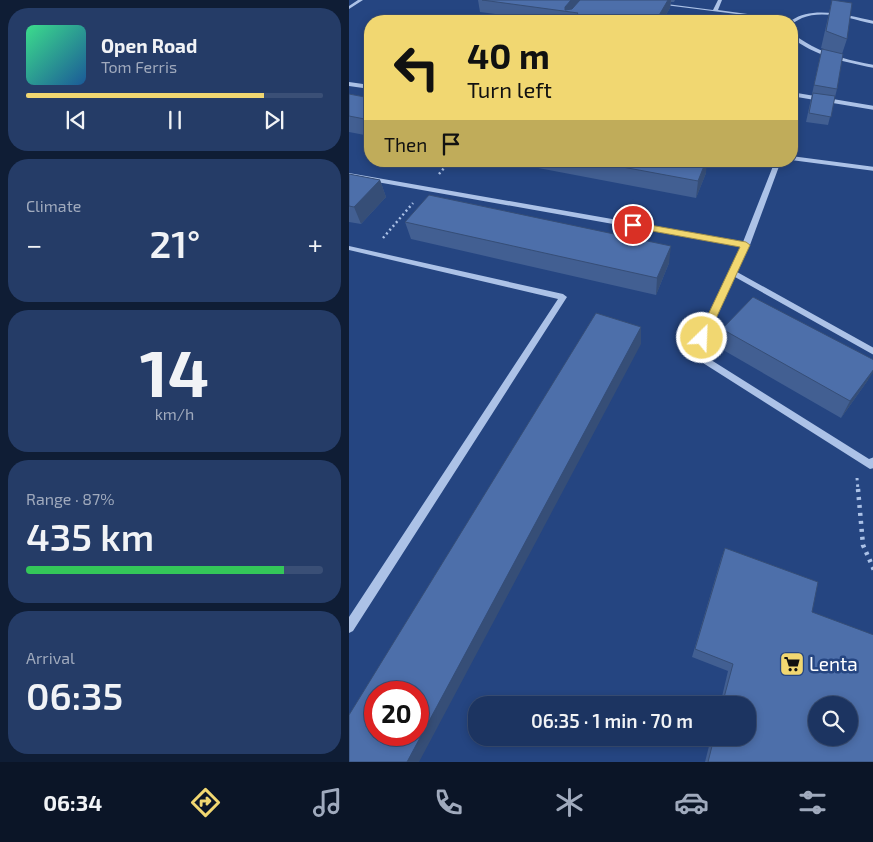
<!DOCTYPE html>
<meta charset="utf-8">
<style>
:root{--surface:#1c3461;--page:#253c67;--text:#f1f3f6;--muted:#a0aabd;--line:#3a4f76;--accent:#f1d771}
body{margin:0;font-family:"Exo 2",sans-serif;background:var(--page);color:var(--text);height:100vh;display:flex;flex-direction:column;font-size:19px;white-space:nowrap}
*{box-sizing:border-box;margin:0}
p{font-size:16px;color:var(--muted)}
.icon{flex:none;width:28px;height:28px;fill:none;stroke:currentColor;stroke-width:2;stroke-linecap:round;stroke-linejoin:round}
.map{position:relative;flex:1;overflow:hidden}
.details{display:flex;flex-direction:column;gap:8px;padding:8px;background:#0f1d35;width:349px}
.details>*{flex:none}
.top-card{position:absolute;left:15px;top:15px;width:434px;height:152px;border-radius:20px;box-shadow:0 2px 8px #0003,0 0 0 1px var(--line);background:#f1d771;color:#111;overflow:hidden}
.tools{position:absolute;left:459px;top:696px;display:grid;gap:10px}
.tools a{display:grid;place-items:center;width:50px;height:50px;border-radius:50%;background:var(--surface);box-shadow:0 2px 8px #0003,0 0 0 1px var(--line);font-size:25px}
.speed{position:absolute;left:15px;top:681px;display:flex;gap:10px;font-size:25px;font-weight:700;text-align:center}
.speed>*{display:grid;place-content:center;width:65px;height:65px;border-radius:50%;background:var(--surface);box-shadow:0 2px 8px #0003,0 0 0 1px var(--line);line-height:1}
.speed .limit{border:8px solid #d22;background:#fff;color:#111}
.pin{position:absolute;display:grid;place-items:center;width:42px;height:42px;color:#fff;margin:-21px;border:2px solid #fff;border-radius:50%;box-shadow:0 1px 5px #0007}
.me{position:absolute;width:55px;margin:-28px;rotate:24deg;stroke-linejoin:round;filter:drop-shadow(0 0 4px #0008)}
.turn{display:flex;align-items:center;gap:18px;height:105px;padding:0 20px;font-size:22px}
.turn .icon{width:65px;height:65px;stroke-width:2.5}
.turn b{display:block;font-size:35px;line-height:42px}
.then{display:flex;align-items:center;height:48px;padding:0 20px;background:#0003;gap:10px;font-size:19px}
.big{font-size:38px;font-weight:600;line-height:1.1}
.details .card{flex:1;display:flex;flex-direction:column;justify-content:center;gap:8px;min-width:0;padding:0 18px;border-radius:20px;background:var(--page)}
.details .dial{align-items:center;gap:0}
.dial b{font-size:65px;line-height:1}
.song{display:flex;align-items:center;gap:15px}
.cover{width:60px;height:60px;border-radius:8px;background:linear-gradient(135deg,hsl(150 70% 55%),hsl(210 70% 35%))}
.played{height:5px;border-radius:2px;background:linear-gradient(90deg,var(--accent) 80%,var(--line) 80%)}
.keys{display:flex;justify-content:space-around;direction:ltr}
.heat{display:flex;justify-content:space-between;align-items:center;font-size:28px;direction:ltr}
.charge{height:8px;border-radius:4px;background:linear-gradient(90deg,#34c759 87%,var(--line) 0)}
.trip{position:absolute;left:119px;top:696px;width:288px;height:50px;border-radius:20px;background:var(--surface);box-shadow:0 2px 8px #0003,0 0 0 1px var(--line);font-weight:600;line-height:50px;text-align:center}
.tabs{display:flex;height:80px;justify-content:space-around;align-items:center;background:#0b1527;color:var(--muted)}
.tabs .icon{width:35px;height:35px}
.tabs .active{color:var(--accent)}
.tabs b{font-size:22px;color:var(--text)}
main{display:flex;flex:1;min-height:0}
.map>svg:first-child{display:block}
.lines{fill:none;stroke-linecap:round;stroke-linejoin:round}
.path-far2{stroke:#acc2e7;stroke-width:2.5;stroke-dasharray:2 3;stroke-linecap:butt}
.path-far1{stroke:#acc2e7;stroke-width:3;stroke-dasharray:2.5 4;stroke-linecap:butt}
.path{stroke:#acc2e7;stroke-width:4.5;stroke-dasharray:3 5;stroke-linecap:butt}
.minor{fill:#acc2e7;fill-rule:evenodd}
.wall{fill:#425f92}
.shaded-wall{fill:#364e77}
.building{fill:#4d6faa;stroke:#364e77;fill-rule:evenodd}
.route{fill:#f1d771;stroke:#9d8c49}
.labels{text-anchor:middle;stroke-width:5;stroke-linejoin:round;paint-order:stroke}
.near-poi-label{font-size:19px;fill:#fff;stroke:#254581;text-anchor:start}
</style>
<main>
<section class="details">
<div class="card">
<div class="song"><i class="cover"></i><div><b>Open Road</b><p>Tom Ferris</p></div></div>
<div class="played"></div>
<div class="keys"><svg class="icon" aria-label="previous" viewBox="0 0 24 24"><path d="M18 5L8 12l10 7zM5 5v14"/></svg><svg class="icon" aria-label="pause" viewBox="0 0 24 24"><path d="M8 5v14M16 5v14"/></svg><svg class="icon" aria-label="next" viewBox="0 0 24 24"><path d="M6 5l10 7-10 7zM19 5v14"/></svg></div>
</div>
<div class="card"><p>Climate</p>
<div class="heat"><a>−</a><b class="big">21°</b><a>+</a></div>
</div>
<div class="card dial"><b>14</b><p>km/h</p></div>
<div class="card"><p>Range · 87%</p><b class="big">435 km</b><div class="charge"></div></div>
<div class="card"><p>Arrival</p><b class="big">06:35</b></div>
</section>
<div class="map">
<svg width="525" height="762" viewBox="0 0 525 762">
<rect width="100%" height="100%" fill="#254581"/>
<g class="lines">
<path class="path-far2" d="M90,174L101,161
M34,238L64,203"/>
<path class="path-far1" d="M508,478L509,490"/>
<path class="path" d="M509,489L514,545L525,570"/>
<path class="minor" d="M9,0H14L0,9V6Z
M369,0H373L369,10L443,20C464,5 502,16 525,21V24C503,19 474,9 453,18C449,20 446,22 442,24V21L308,4L310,3L364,10Z
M442,33C449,37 455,42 463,46C482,56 503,61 525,65V68C496,62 465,56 442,37Z
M0,82L21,85V89L0,86Z
M442,92L525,106V110L442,96Z
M442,156L525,167V171L442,160Z
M426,161H432L401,245L388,272L525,348V355L386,277L351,353L520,459L525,457V468L521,469L343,356L342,354L380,273L379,272L382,270L393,247L0,177V173L394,242Z
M0,246L214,294L218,297L4,631L0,633V617L209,299L0,250Z"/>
</g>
<path class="wall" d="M129,0H326L325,2H322L321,8L315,18L342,21H197L131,12Z
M483,0L498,39L493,54L488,89L479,125L457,122L471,57L473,49H475L472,48Z
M0,94L21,98V136L0,132Z
M153,161H357V173L347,198Z
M0,174L31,180L37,197L12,224L0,222Z
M56,222L320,263L307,295L62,239Z
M373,329L519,380L492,418L369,347Z
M376,548L463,612L525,762H356L362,738H398V705H371L379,671L343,657L372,559Z"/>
<path class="shaded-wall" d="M222,0H234L223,12L216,11V7Z
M319,0H322L321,8L313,21L309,17Z
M357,161H358L357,173L347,198L349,181Z
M31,180L37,197L12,224L5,207Z
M322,246L320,263L307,295L308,278Z
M292,327V344L70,762H58Z
M525,369V371L519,380L492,418L501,401Z"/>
<path class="building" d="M133,0H222L216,7V10L223,9L231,0H319L309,17L342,21H223L229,13Z
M483,0L503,3L498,39L477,31Z
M473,49L494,54L488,89L465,85Z
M464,93L486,96L482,117L460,113Z
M0,94L21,98V120L0,116Z
M241,161H357L349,181Z
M0,174L31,180L5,207L0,206Z
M80,195L322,246L308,278L56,222Z
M404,297L525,360V369L501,401L373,329Z
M247,313L292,327L58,762H0V715ZM26,692H69V735H26Z
M376,548L469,582L463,612L525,635V762H359L365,738H398V705H373L384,664L346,649ZM468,705H500V738H468Z"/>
<path class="route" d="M284,222L397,242L401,245L357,340L353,341L348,338L391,247L281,227V223Z"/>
<defs>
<symbol id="supermarket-square" viewBox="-11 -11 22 22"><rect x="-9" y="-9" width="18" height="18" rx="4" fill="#f1d771" stroke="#254581"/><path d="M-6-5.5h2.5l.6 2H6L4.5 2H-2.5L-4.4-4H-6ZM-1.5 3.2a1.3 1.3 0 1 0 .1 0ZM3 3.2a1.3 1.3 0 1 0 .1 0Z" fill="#111"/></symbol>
</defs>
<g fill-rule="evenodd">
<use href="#supermarket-square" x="429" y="650" width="28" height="28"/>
</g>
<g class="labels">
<g class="near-poi-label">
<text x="460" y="671">Lenta</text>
</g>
</g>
</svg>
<div class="tools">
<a><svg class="icon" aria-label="search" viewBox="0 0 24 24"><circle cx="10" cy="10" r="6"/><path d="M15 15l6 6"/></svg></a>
</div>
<div class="speed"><div class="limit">20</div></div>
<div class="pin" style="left:284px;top:225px;background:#d93025"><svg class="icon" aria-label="arrive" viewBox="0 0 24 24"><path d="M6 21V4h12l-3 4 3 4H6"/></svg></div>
<svg class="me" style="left:353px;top:338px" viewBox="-20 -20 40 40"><circle r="17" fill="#f1d771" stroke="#fff" stroke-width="3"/><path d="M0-11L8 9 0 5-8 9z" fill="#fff"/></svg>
<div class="trip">06:35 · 1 min · 70 m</div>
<div class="top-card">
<div class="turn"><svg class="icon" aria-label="left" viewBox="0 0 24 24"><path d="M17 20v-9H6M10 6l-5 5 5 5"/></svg><div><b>40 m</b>Turn left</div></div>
<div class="then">Then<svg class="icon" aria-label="arrive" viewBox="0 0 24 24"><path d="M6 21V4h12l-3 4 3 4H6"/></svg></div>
</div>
</div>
</main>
<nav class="tabs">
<b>06:34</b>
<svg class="icon active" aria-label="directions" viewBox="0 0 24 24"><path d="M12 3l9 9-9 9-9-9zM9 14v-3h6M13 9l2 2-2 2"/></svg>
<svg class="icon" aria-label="music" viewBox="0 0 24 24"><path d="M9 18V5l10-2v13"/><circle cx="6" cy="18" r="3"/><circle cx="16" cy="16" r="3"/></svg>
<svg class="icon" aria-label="phone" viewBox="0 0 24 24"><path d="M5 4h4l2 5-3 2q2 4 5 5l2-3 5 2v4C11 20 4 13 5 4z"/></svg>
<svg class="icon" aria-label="climate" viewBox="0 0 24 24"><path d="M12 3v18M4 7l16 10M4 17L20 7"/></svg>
<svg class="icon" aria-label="car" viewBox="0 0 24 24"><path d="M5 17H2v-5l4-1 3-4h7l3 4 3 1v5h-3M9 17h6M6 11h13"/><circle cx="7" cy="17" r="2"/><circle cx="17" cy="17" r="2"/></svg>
<svg class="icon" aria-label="filters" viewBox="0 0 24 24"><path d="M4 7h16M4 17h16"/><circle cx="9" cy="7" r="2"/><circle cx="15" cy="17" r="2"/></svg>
</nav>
